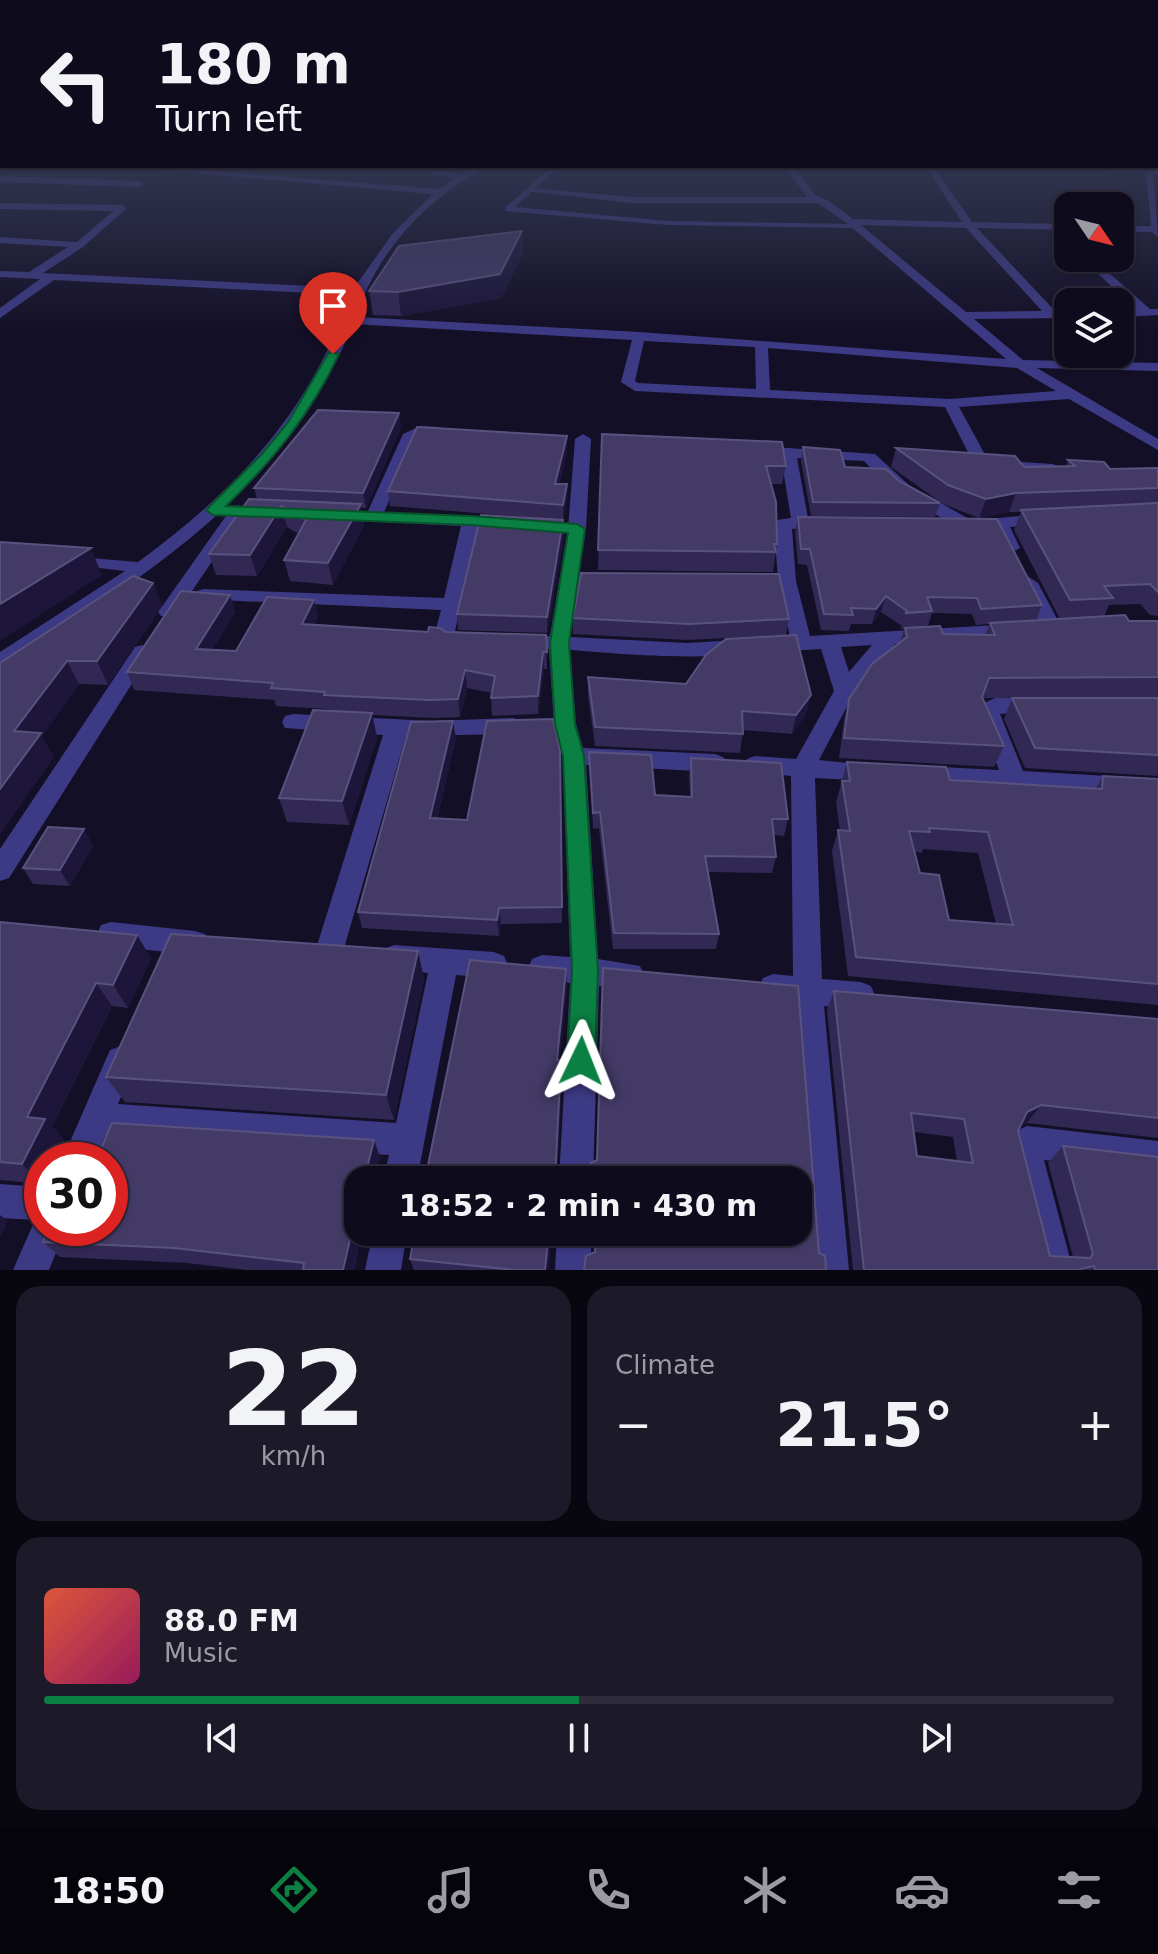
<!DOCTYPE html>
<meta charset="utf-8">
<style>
:root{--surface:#0e0b1c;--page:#1c1929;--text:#f1f3f6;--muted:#9b9ba3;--line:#2e2b3b;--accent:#0b8043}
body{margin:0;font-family:"DejaVu Sans",sans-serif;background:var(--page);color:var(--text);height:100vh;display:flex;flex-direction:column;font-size:30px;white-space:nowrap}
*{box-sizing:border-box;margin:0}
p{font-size:26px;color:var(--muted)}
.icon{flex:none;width:44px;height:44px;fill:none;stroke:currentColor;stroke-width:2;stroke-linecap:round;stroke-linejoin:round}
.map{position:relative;height:1270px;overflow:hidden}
.side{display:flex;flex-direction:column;gap:16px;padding:16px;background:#08060f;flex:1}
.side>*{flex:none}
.guide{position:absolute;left:0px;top:0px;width:1158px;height:168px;box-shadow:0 2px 6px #0004,0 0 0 2px var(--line);background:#0e0b1c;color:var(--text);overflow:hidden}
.needle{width:52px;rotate:125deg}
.fabs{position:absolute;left:1054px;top:192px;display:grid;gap:16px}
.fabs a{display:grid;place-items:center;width:80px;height:80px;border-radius:16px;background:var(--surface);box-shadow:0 2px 6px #0004,0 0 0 2px var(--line);font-size:40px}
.speed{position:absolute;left:24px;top:1142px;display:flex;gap:16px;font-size:40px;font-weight:700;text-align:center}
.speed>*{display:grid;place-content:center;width:104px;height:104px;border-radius:50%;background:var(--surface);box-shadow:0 2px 6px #0004,0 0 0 2px var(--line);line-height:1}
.speed .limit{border:12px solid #d22;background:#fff;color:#111}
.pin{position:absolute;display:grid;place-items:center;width:68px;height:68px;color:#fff;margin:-82px -34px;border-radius:50% 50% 50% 0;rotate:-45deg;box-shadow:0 0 8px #0007}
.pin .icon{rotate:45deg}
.me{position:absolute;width:88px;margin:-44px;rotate:2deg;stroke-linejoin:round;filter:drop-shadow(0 0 6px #0008)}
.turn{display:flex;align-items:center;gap:28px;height:168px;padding:0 24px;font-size:36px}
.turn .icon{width:104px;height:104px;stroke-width:2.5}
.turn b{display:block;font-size:56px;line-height:68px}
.big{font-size:60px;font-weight:800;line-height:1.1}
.side .widget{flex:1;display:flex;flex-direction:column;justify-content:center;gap:12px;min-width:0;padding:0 28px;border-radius:24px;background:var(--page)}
.side .dial{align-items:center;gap:0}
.dial b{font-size:104px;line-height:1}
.song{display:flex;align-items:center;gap:24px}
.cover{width:96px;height:96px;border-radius:12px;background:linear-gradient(135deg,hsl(10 70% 55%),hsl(330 70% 35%))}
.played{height:8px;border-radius:4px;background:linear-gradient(90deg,var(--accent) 50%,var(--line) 50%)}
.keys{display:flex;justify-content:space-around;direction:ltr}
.heat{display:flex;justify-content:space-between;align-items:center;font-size:44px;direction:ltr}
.side .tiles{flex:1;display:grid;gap:16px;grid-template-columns:1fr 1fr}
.widget:last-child{grid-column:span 2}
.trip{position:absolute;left:344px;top:1166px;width:468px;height:80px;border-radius:24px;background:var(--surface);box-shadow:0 2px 6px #0004,0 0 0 2px var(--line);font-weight:800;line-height:80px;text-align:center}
.tabs{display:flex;height:128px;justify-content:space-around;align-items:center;background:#06040b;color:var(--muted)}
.tabs .icon{width:56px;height:56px}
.tabs .on{color:var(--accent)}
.tabs b{font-size:36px;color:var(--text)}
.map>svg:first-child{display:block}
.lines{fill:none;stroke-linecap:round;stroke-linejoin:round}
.pedestrian{fill:#3d3a85;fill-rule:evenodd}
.minor{fill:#3d3a85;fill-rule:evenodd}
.tertiary{fill:#3d3a85;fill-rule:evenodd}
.wall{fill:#312854;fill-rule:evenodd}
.shaded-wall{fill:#1d163a}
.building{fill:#433a66;stroke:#5a527e;stroke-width:2;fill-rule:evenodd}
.route{fill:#0b8043;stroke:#07532c;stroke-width:2}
</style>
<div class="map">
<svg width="1158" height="1270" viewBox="0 0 1158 1270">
<rect width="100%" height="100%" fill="#130f26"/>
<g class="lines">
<path class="pedestrian" d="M552,166H559L515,207L668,221L855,224L859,226L855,228L668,225L506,211V207Z"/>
<path class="minor" d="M440,166H450L443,171L462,174L476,166H486C475,175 462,181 450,190C407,221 372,266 356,317L639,332L1006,359L848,224L818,203H633L524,191L529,188L633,197H807L785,166H793L815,195L829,201L853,219L962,222L925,166H933L972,222L1068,224V230L977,228L1055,311L1068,310V318L974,319L1023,360L1158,363V371L1037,368L1158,439V450L1069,399L959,407L988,460L1053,464L1061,469L1053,474L982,469L974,464L945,407L635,391L621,382L632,340L353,324C299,461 195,542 77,620C55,635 24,662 0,669V652L125,571L66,564L63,560L66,556L138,562C239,488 308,413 351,295L54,280L0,318V308L40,279L0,277V271L29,272L68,247L0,243V237L77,242L113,211L0,209V203L122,205L127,208L83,247L43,273L354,288L393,233L433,194L161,170L165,167L439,189L456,178L432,175V171ZM861,225L966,228L1042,311L966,312ZM644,341L755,347L756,389L638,383L635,381ZM768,348L1017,368L1056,391L950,399L770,390Z
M1032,166L1153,169L1158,237L1152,232H1120V226H1151L1146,173Z
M0,176L140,181L144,184L140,187L0,182Z
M1081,258H1092L1150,309H1158V315L1120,317V309H1136Z
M421,426L439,427L446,431L439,435L417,437L384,512L487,518L490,522L478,527L455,631L474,636L477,641L474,646C458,650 445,647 435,633L441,610L197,599L194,595L197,591L204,589L444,598L461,526L361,521L352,516L355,512L368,511L403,434Z
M583,434L591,439L586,529L570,637L687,643L739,640L749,647C736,665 598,652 570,650L576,724L583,748L715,754L723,757L727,763L723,769L715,772L586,765L598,959L640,966L644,975L640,984L630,988L599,986L593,1180H559L570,983L532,977L528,968L532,959L542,955L570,957L563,756L554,724L549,649L540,647L537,642L540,637L550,636L568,529L575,439Z
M759,446L875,454L909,485L978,524L969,529L963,528C926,511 892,492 864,461L797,458L808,518L825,517L834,522L825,527L792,529L796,581L810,636L1014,624L1024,630L1014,636L895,644L853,695L819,760L878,766L882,772L878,778L870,781L815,778L822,979L861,982L871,986L875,996L871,1006L861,1010L824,1006L849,1270H813L794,1004L763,998L759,988L763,978L773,974L793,976L791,776L747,771L743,765L747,759L755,756L796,759L834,691L821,649L771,652L761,645L771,638L790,637L778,581L774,524L777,520L791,518L781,457L754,454L751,451ZM872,645L849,672L841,647Z
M239,505L247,510L175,616H161L158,612L161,608L233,506Z
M1042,514L1051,519L1048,523L1010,527L1020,548L1011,553L1005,552L992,528L998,518Z
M1029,577L1038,583L1062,628L1059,633H1045L1042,628L1020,583Z
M142,645L152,652L9,878L0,881V849L135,647Z
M997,697L1043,701L1046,706L1043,711L1000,714L1023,771L1158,779V797L914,781L910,775L914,769L922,766L999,770L977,711L980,705Z
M293,714L433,721L513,718L521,720L524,726L521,732L513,734L406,736L342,955L338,964L328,968L318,964L314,955L383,735L285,728L282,722L285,716Z
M111,922L195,931L205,934L209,943L205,952L195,955L111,946L101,943L97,934L101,925Z
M394,945L494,952L504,956L508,965L504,974L494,978L456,975L417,1180H383L389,1155L105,1136L95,1160H62L110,1050L121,1046L132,1050L136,1061L118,1104L396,1123L428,973L384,967L380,958L384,949Z
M1027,1126L1158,1141V1173L1044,1160L1073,1270H1037L1008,1148L1016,1131Z
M0,1184L42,1187V1228H66L49,1270H13L35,1220L0,1218Z
M373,1232H407L401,1270H365Z
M557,1232H591V1270H555Z"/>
<path class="tertiary" d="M1138,166L1158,169V175L1139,168Z"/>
</g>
<path class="wall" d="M522,231L523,253L501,298L401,316L373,315L369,291Z
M399,413L401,427L366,508H361L364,525L333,585L290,581L284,560L299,534L287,527L257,576L216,575L209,554L257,499L254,488Z
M602,434L786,466L782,484H771L777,544L773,572L598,570Z
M803,447L845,467L899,481L940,503L935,517L811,516L801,461Z
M896,448L1024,467L1066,466L1068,460L1110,469L1158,468V616L1150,615L1140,604L1109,605L1104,617L1129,621H1158V776L1025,768L1004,719L1012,698H1155L1153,697L983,698L1004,746L994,767L839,758L844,720L849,699L900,642L904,629H901L902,626L881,612L872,624H851L849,631L821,630L807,565L798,564L795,532L798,517L1042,605L1036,620L1060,619L1014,530L1021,512H1009L979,518L943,504L891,467ZM932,613L972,614L976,625L990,624L985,635L943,634L928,626Z
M567,451L559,484L567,499L563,520L390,506L388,491Z
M563,520L564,536L547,633L458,630L457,614Z
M153,583L162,606L108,685L79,684L42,736L54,757L0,663Z
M230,595L235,612L212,650L236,651L314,600L318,617L315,624L428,632L546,635L547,669H544L538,714L492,716L491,698L492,693L467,688L460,717L433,718L372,715L377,738L349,825L287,822L279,798L328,711L327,709L276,706L274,700L134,690L127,672Z
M573,618L789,619L786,635L687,640L573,634Z
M588,677L811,695L806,714L792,734L743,730L740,753L595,746L588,696Z
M456,738L437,819L467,820L560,750L562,923L501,924L499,936L362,928L358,912Z
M589,752L655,795L690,797L689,774L691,758L788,819L784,836L774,835L776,857L772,873L708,872L719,934L716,949H613L599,828L593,829Z
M847,762L950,780L1096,788L1103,776L1158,779V1005L848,976L832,851L838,830L840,831L836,802ZM923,849L978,853L996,924L949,920L920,873L915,852L922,853Z
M93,845L70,886L33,884L23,868Z
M0,922L151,958L128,1008L112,1006L52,1126L64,1140L42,1160V1184L0,1180Z
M418,951L424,979L394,1120L125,1102L106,1077Z
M834,991L1158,1019V1138L1027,1123L1020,1126L1018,1131L1050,1256L1073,1257L1048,1163L1063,1146L1158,1270H853L827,1010ZM914,1132L953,1137L957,1161L917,1156Z
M380,1157L354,1270H247L187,1263L60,1257L43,1242Z
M415,1232H552L548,1270H414L410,1259Z"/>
<path class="shaded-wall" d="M522,231L523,253L501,298L401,316L398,292Z
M399,413L401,427L366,508L363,493Z
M567,436V451L555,499V484Z
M567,484V499L563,520V505Z
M1016,493L1009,512L979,518L986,499Z
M361,504L364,525L333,585L328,563Z
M281,506L287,527L257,576L250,555Z
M563,520L564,536L547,633V617Z
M91,548L102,575L0,641V604Z
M153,583L162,606L108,685L97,661Z
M230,595L235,612L202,666L196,649Z
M886,596L881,612L872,624L876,609Z
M314,600L318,617L307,641L302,624Z
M543,652L544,669L538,714V696Z
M67,661L79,684L42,736L54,757L0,835V789L14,731Z
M465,670L467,688L460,717L458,699Z
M811,695L806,714L792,734L796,715Z
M372,713L377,738L349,825L342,801Z
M453,721L456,738L433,835L430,818Z
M84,829L93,845L70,886L60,870Z
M499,908L501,924L499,936L497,920Z
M137,935L151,958L128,1008L113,985Z
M418,951L424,979L394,1120L386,1095Z
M566,969L567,989L558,1079L557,1060Z
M96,983L112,1006L52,1126L64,1140L54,1160H42V1184L22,1164L27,1117Z
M561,1060L562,1079L557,1180H555Z
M1041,1105L1027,1123L1013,1130L1027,1112Z
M374,1140L380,1157L375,1180H364Z
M358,1205V1232H363L354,1270H343Z
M0,1215L8,1221L0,1238Z
M549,1232H552L548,1270H545Z"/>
<path class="building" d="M522,231L500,274L398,292L369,291L399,246Z
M318,410L399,413L363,493L254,488Z
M417,427L567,436L555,484H567L563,505L388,491Z
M602,434L782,442L786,466H766L776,502L777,544H774L776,552L598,550Z
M803,447L840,450L845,467L886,469L899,481L940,503L813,502Z
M896,448L1015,456L1024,467L1075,466L1068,460L1104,462L1110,469L1158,468V488L1016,493L986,499L948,485Z
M249,499L361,504L328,563L284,560L306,520L281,506L250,555L209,554Z
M1158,503V592L1150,584L1104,586L1113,598L1070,600L1021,510Z
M481,515L563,520L547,617L457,614Z
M798,517L997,519L1042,605L981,609L977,598L927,597L932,611L906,613L907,611L886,596L876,609L851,608L853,615L824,614L810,549H801Z
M0,542L91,548L0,604Z
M581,573L779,574L789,619L689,624L573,618Z
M133,576L153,583L97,661H67L14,731L41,733L0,789V663Z
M181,591L230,595L196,649L236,651L267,597L314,600L302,624L428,632L429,627L440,628L446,632L546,635L547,652H543L538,696L491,698L495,676L465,670L458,699L430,700L324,695L325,692L271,688L273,683L127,672Z
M1125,615L1129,621H1158V677L989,678L982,697L1004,746L844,738L849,699L872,664L907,637L905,628L940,626L943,634L995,635L990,623Z
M796,635L811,695L796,715L742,711L743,734L595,727L588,677L686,684L706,655L726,639Z
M1012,698H1158V755L1035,748Z
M313,710L372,713L342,801L279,798Z
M553,719L560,750L562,907L499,908L497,920L358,912L411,722L453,721L430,818L467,820L487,721Z
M589,752L651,755L655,795L692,797L691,758L781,763L788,819H772L776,857L705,856L719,934L614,933L600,812L593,813Z
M847,762L946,767L950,780L1102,789L1103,776L1158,779V984L856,957L838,830L850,831L842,781H850ZM929,828L988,832L1013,925L949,920L939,875L920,873L909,831L930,832Z
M48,827L84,829L60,870L23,868Z
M0,922L137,935L113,985L96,983L27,1117L45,1119L22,1164L0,1162Z
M171,934L418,951L386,1095L106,1077Z
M470,960L566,969L557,1060H561L555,1180H425Z
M603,968L798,986L819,1253L825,1256L826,1270H584L586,1256L595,1252V1232H798V1180H590L591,1163L597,1160Z
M834,991L1158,1019V1118L1041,1105L1027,1112L1018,1131L1050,1256L1090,1258L1093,1254L1063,1146L1158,1157V1270H1095L1094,1266L1080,1269V1270H864ZM911,1113L964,1119L973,1163L917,1156Z
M112,1123L374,1140L364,1180H358V1205L343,1270H303L304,1263L174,1248L43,1242L48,1228H110V1160H96Z
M415,1232H549L545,1270H514L410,1259Z"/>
<linearGradient id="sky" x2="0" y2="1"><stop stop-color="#0a0815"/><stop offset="0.47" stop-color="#333752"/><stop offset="1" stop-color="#333752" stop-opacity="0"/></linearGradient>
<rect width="1158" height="333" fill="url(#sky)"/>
<path class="route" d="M329,352L339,354C311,414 273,460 226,506L471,516L577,524L585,529L569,643L575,724L584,756L598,971L595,1061L591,1071L581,1075L571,1071L567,1061L572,971L563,756L555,724L550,643L568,533L471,525L213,515L206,510L262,454L289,421Z"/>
</svg>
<div class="fabs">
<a><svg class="needle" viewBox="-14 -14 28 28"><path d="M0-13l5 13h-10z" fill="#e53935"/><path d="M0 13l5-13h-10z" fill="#9b9ba3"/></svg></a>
<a><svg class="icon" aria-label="layers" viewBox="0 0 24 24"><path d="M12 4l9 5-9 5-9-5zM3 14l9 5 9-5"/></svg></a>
</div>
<div class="speed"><div class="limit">30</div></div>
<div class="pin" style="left:333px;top:354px;background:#d93025"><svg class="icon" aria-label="arrive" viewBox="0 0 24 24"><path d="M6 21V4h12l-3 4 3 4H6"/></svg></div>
<svg class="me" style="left:581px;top:1061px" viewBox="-20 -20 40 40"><path d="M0-17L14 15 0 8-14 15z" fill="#0b8043" stroke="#fff" stroke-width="4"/></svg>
<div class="trip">18:52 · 2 min · 430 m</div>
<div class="guide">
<div class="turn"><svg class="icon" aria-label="left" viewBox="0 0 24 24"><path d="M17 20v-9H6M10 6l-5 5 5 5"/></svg><div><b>180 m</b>Turn left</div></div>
</div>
</div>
<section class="side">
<div class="tiles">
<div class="widget dial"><b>22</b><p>km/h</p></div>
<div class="widget"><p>Climate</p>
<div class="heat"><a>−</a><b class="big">21.5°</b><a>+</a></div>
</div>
<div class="widget">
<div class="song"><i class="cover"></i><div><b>88.0 FM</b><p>Music</p></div></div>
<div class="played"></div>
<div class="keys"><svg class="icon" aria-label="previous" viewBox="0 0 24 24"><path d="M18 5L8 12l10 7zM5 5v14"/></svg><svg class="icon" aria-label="pause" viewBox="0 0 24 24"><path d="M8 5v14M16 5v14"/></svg><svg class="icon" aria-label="next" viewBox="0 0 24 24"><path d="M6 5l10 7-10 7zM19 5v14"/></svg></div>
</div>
</div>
</section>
<nav class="tabs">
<b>18:50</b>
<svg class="icon on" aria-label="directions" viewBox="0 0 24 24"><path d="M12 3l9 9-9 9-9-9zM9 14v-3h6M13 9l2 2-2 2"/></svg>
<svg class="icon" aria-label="music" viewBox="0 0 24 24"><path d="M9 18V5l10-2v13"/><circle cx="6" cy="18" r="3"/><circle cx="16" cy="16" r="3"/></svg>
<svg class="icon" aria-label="phone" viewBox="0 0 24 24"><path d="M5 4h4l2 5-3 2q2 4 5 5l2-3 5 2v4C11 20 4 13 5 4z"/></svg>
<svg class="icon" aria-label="climate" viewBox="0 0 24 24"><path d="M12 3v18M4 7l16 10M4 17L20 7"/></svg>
<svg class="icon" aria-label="car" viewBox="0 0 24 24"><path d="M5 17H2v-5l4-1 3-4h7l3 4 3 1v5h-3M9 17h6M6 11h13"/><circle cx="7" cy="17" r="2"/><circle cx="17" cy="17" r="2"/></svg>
<svg class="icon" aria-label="filters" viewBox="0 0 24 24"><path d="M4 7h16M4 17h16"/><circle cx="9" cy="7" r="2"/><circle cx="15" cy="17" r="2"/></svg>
</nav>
